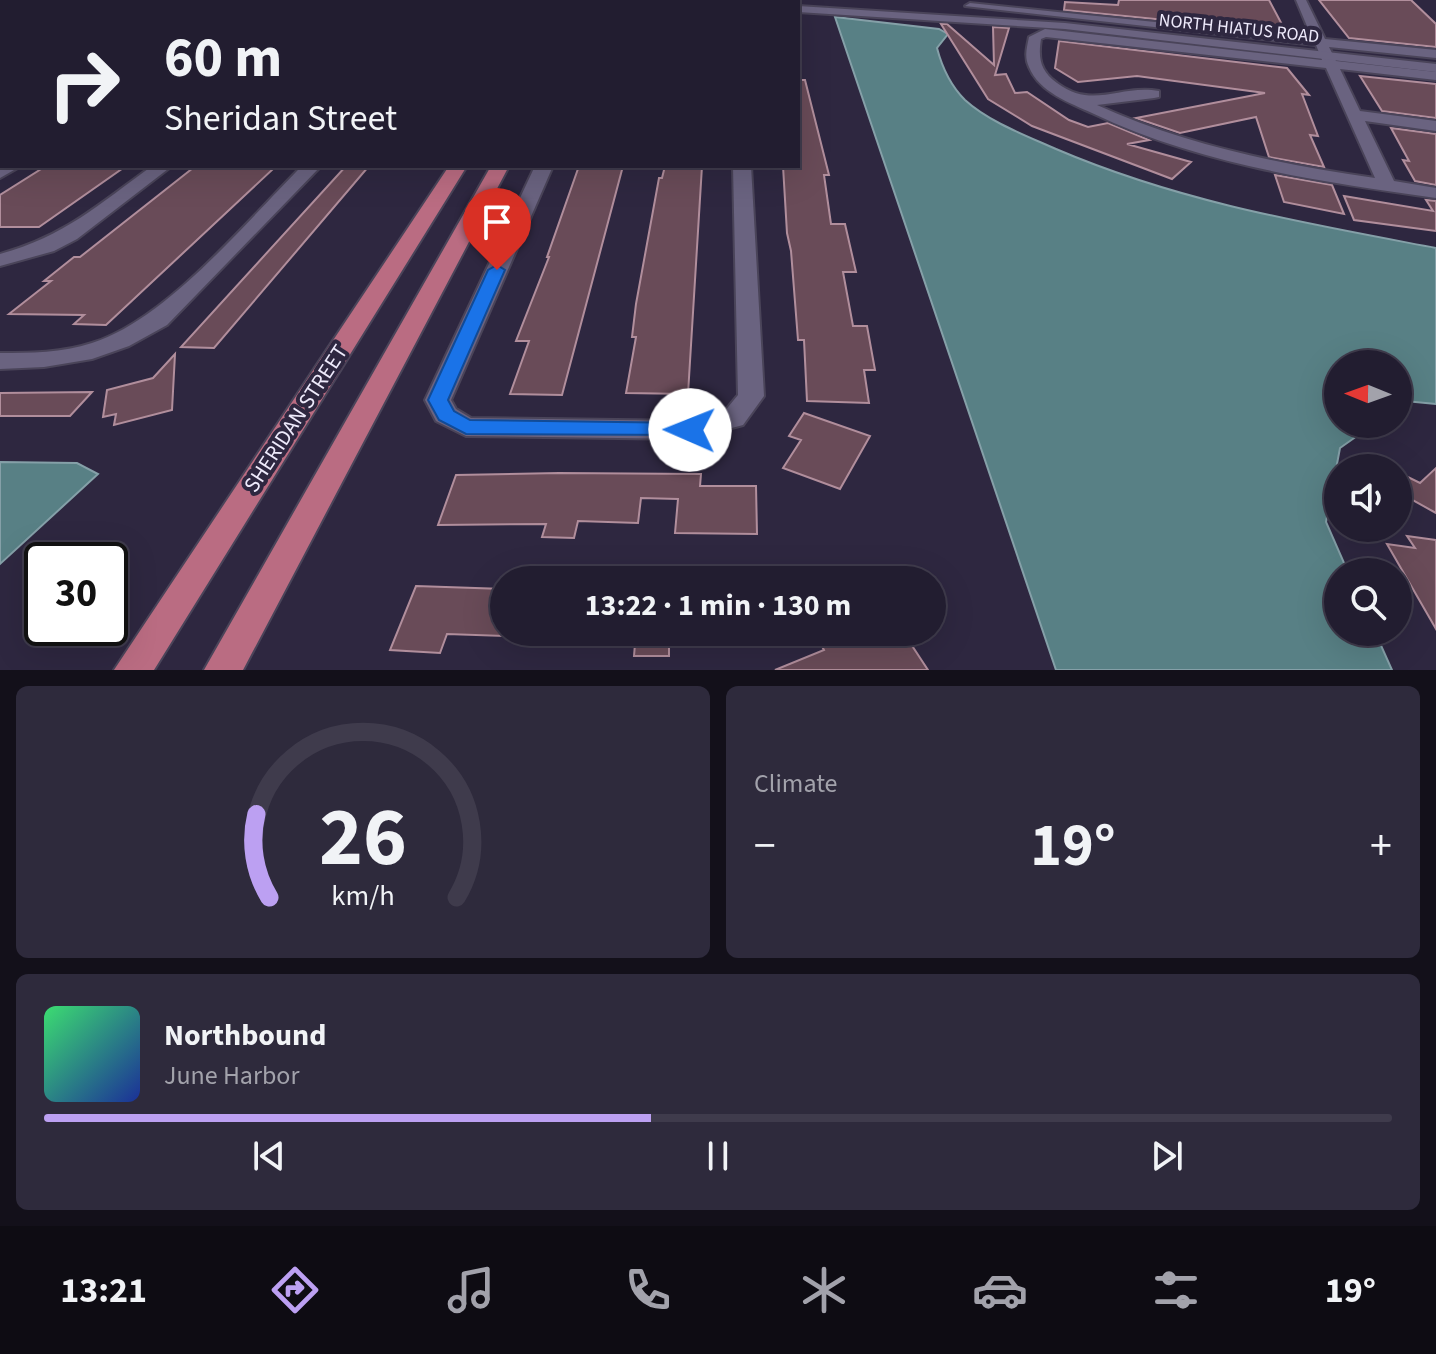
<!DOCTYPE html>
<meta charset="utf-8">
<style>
:root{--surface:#221d30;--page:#2e2a3c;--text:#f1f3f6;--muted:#a2a2ab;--line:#3f3b4c;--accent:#bca0f2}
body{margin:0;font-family:"Source Sans 3",sans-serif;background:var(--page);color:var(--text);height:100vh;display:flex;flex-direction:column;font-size:30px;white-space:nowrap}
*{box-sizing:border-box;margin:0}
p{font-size:26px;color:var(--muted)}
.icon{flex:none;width:44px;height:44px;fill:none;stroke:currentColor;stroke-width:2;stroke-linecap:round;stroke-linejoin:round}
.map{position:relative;height:670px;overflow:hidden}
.side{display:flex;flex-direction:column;gap:16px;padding:16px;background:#13101a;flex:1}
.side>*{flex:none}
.banner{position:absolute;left:0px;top:0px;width:800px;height:168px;box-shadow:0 8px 32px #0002,0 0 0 2px var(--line);background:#221d30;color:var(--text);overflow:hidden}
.needle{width:52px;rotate:271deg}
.controls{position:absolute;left:1324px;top:350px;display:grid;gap:16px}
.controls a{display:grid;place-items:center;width:88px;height:88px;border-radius:50%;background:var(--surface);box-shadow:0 8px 32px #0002,0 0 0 2px var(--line);font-size:40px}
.speed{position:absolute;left:24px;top:542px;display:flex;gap:16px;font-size:40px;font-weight:700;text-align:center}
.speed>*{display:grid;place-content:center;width:104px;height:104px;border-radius:50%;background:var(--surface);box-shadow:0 8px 32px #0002,0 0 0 2px var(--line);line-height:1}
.speed .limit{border:4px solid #111;border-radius:12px;background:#fff;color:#111}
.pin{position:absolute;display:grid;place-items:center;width:68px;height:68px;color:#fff;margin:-82px -34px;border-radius:50% 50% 50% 0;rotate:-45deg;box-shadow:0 0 8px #0007}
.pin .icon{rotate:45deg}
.me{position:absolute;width:88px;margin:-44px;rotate:271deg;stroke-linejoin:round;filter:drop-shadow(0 0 6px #0008)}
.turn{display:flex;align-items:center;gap:28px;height:168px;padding:0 32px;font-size:36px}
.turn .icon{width:104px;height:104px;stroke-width:2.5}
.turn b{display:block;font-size:56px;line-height:68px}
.big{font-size:60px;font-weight:700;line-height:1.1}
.side .widget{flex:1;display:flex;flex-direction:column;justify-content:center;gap:12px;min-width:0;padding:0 28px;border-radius:12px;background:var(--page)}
.side .dial{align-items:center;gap:0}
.dial svg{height:208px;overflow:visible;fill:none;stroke:var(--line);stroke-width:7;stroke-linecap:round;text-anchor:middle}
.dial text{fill:var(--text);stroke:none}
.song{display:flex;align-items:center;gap:24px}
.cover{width:96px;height:96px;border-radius:12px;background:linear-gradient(135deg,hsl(140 70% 55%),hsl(230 70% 35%))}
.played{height:8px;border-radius:4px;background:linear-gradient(90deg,var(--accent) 45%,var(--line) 45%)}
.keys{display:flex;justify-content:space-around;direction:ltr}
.heat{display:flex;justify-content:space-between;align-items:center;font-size:44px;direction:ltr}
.side .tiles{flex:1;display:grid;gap:16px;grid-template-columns:1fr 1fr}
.widget:last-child{grid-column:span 2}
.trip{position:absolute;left:490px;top:566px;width:456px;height:80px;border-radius:40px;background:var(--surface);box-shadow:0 8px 32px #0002,0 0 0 2px var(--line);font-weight:700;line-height:80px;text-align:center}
.menu{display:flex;height:128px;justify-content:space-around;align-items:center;background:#0e0c13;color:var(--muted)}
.menu .icon{width:56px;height:56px}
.menu .active{color:var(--accent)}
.menu b{font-size:36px;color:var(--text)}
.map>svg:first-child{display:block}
.water{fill:#588085;stroke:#85a0a8;stroke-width:2}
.building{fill:#694b58;stroke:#b18e9c;stroke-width:2}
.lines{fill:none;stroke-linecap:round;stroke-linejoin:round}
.minor-casing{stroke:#4a4459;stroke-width:4}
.tertiary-casing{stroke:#4a4459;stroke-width:4}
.secondary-casing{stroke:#4a4459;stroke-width:4}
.primary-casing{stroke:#4a4459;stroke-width:4}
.minor{fill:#6a6380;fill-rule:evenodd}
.tertiary{fill:#6a6380;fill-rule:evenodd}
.secondary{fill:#6a6380;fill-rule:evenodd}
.primary{fill:#ba6c82;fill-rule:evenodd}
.route{fill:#1a73e8;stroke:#114b97;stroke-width:2}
.labels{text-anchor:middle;stroke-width:8;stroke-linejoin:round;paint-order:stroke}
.far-street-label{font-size:18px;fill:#eeeafb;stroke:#2e2740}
.street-label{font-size:22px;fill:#eeeafb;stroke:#2e2740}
</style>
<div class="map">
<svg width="1436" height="670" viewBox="0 0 1436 670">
<rect width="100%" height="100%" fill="#2e2740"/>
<path class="water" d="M835,17L939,29L948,34L937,48C942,67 950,85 965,100C989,122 1027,136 1056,149C1180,202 1304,223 1436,248V404L1405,401L1398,406V364H1338V424H1374L1340,448L1326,522L1348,572H1338V632H1375L1392,670H1056Z
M0,462L77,463L98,474L0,564Z"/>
<path class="building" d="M1119,0H1269L1286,32L1064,10L1065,2L1118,5Z
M1319,0H1411L1436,24V47L1349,38Z
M941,24H947L994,65L993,27L1009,28L995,75L1006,74L1015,93L1027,92L1069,120L1088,127L1108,123L1149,140L1127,144L1191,162L1172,179L1032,126L988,99Z
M1059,41L1287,68L1309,95L1302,94L1318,136L1310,135L1324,167L1269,157L1256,117L1180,133L1136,118L1265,93L1137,76L1078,82L1055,68Z
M1360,76L1436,84V118L1382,111Z
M798,80H805L829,175H824L831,224H845L856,272H843L853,326H867L875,370H864L869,403L807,401L804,340H798L791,251L787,233L783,166H798Z
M1391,128L1436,134V185L1415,181L1403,160L1409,161Z
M46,166H126L39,227H0V195Z
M346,166H369L214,348L181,347Z
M579,166H623L562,395L510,394L529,341H516L549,257H547Z
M665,166H702L688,394L626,393L636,337H632L636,304L659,178H662Z
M193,168L273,169L106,325L74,324L84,315L9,314L51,281H44L74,257H80Z
M1275,175L1332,185L1344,214L1284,202Z
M1344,196L1433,211L1426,200L1436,201V231L1354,220Z
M175,354L172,410L114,425L116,414L103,417L107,390L153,378Z
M92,392L70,416H0V393Z
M804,413L870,436L840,489L783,468L801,440L789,436Z
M1436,468V513L1398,492V472L1420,483Z
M559,473L701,474L700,486H756L757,534L675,533L678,499L641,498L638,523L578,521L574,538L542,537L546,524L438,525L456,475Z
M1407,536L1436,540V629L1387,544L1415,548Z
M416,586L504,589V636L447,634L440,653L390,650Z
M636,632H669V656H634Z
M814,632H903L928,670H775L824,650Z"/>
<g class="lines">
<defs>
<path id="minor" d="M1296,0H1306L1325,39L1436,50V58L1329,47L1336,61L1436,72V80L1340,69L1360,111L1436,121V131L1365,121L1394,181L1436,188V198C1318,181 1201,165 1092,113C1070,103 1039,92 1029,67C1024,57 1027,47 1029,37L1045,29L1322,60L1316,45L965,6L970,3L1312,38ZM1046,37L1326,68L1375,178C1278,164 1186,145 1097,105L1154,98L1159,97V91C1120,84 1093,110 1057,83C1040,71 1038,58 1041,39Z
M0,26H2V34H0Z
M0,166L2,165L21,166L0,178Z
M152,166H172L77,239L54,251L0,266V254C65,236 98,205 152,166Z
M302,166H321L167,325L129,346L92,359L44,367L0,369V353C31,353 62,353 92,343C166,320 246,222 302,166Z
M535,166H553L451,400L456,409L471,418L690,421L724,412L738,395L733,166H751L764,396L743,425L690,439L466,436L436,421L425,400Z"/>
<path id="tertiary" d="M0,4H2V10H0Z"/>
<path id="secondary" d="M587,0H760L761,2H586Z
M798,6L1065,23L1436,64V72L1065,29L798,12Z"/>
<path id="primary" d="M449,166H467L154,670H114Z
M491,166H509L243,670H204Z"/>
</defs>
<use href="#minor" class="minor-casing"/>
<use href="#tertiary" class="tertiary-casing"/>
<use href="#secondary" class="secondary-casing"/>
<use href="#primary" class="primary-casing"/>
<use href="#minor" class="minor"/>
<use href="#tertiary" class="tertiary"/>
<use href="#secondary" class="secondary"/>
<use href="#primary" class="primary"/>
</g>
<path class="route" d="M497,265L505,270L448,400L454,411L470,420L690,423L701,430L698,435L466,434L439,420L428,400L488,270Z"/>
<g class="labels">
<g class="far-street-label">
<text transform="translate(1239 28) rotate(6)" y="6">NORTH HIATUS ROAD</text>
</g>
<g class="street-label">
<text transform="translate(295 418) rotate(-57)" y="8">SHERIDAN STREET</text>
</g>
</g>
</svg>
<div class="controls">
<a><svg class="needle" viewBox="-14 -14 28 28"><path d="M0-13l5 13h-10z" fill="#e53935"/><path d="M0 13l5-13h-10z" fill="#a2a2ab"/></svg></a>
<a><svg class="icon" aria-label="sound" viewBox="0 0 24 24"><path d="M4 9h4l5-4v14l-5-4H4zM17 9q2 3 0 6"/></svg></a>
<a><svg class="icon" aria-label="search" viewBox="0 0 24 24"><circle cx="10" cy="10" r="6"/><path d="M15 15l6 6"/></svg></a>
</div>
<div class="speed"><div class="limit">30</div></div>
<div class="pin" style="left:497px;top:270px;background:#d93025"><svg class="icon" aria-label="arrive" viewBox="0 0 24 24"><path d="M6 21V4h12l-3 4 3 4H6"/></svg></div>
<svg class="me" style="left:690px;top:430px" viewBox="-20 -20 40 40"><circle r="19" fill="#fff"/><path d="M0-13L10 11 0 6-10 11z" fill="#1a73e8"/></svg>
<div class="trip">13:22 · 1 min · 130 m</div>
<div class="banner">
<div class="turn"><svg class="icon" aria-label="right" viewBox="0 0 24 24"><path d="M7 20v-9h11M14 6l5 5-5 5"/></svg><div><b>60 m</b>Sheridan Street</div></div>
</div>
</div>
<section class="side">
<div class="tiles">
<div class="widget dial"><svg viewBox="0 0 100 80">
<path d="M14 69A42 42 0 1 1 86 69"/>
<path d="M14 69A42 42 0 0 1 9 37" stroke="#bca0f2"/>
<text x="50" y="56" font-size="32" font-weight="700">26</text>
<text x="50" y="72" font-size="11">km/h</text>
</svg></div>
<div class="widget"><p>Climate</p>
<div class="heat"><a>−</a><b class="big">19°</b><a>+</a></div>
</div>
<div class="widget">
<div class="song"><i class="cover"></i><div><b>Northbound</b><p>June Harbor</p></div></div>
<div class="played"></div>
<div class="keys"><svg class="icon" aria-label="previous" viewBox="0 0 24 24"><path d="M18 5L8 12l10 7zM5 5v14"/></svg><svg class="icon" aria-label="pause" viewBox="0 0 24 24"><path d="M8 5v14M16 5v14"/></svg><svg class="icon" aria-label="next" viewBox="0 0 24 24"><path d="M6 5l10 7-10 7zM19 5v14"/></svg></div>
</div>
</div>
</section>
<nav class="menu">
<b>13:21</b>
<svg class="icon active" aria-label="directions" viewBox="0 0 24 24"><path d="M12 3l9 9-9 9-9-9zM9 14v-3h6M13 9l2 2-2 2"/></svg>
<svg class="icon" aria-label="music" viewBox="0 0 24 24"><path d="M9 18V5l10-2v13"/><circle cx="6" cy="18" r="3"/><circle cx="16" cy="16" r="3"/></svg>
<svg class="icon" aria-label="phone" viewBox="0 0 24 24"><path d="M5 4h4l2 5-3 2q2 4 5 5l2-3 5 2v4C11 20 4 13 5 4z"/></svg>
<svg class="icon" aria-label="climate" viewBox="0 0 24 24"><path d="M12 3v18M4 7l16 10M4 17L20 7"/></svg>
<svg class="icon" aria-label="car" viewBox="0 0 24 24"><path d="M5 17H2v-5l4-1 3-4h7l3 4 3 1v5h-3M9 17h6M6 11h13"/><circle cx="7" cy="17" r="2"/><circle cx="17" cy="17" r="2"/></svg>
<svg class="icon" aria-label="filters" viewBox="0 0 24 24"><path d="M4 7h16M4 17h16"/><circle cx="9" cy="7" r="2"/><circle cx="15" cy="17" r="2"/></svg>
<b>19°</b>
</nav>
